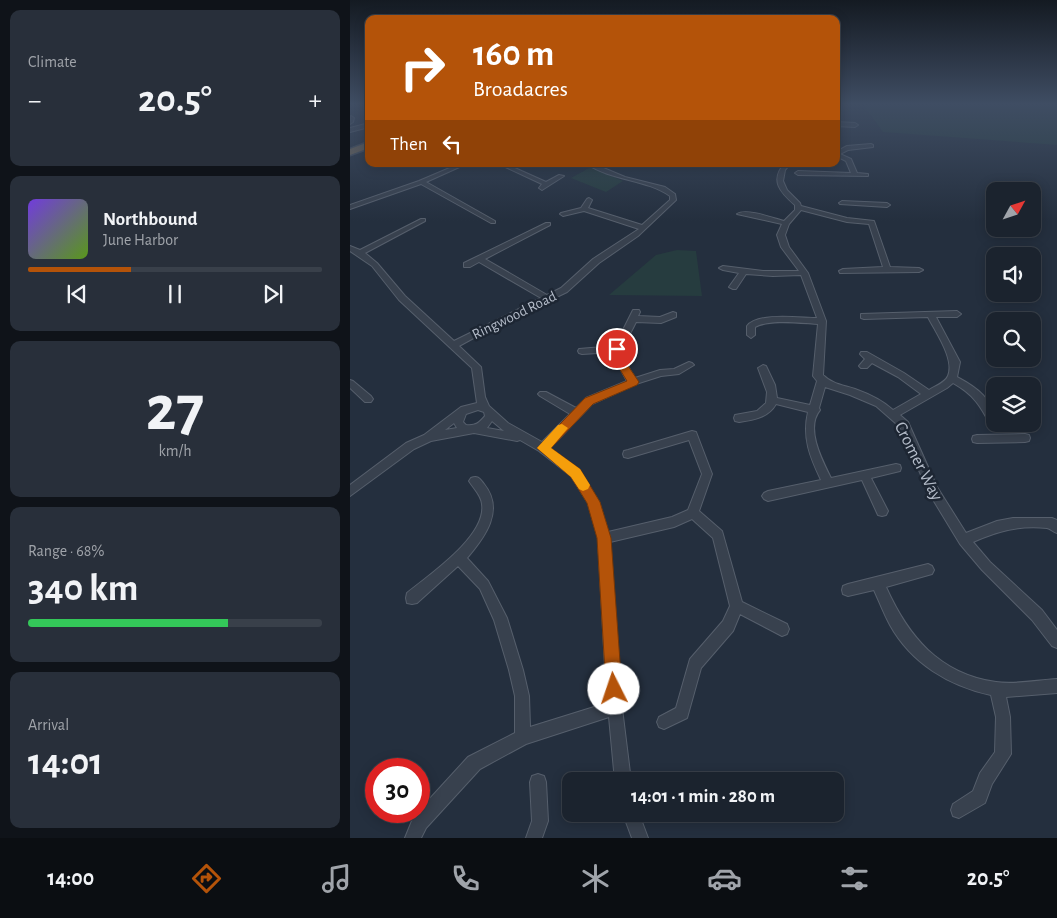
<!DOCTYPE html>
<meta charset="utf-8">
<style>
:root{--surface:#1b232e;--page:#282f3a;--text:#f1f3f6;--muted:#a0a4aa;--line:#39404a;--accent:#b45309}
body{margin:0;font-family:"Alegreya Sans",sans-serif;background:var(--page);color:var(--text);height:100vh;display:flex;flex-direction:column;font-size:19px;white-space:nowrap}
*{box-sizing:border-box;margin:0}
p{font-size:16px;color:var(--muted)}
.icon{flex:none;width:28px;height:28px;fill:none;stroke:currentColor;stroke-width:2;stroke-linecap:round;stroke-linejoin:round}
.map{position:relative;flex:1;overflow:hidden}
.panel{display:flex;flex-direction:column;gap:10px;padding:10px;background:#0f1319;width:350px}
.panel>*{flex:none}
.guide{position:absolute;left:15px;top:15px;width:475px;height:152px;border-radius:10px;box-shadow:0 2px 12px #0003,0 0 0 1px var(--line);background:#b45309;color:#fff;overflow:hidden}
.needle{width:32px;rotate:50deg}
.tools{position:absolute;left:636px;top:182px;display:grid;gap:10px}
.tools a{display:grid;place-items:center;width:55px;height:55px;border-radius:10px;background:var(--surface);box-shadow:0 2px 12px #0003,0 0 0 1px var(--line);font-size:25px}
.speed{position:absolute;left:15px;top:758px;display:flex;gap:10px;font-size:25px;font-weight:700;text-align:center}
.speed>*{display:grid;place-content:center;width:65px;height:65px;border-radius:50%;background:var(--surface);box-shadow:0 2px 12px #0003,0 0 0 1px var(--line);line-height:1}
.speed .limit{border:8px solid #d22;background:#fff;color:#111}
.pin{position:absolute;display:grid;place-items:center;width:42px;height:42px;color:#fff;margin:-21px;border:2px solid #fff;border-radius:50%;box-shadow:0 1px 5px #0007}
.me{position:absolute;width:55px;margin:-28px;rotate:356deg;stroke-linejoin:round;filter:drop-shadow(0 0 4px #0008)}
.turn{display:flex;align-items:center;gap:18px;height:105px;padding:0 25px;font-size:22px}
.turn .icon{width:65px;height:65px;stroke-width:2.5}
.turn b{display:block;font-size:35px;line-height:42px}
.then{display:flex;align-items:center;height:48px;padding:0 25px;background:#0003;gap:10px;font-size:19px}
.big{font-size:38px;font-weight:700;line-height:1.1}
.panel .tile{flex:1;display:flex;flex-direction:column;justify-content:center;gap:8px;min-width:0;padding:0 18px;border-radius:10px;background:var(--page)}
.panel .dial{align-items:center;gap:0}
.dial b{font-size:65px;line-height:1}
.song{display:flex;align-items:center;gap:15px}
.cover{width:60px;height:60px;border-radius:8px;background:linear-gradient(135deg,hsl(260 70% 55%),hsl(90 70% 35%))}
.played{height:5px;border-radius:2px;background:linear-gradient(90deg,var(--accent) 35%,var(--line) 35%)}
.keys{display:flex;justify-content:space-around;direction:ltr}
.heat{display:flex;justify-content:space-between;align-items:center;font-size:28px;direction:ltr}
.charge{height:8px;border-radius:4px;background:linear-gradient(90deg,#34c759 68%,var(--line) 0)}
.trip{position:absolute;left:212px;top:772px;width:282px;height:50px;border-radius:10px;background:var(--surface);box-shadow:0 2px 12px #0003,0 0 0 1px var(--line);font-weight:700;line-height:50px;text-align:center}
.tabs{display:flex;height:80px;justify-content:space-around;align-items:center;background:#0b0e12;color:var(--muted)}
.tabs .icon{width:35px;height:35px}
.tabs .active{color:var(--accent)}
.tabs b{font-size:22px;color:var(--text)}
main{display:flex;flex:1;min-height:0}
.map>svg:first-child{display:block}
.green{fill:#263c3f}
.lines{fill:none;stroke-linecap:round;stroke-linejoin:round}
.minor-casing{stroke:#565f6c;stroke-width:2}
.highway-casing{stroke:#434c59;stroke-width:3}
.minor{fill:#38414e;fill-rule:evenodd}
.highway{fill:#746855;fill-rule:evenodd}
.route{fill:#b45309;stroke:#753606}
.slow{fill:#f59e0b}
.labels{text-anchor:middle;stroke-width:5;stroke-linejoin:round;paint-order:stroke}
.far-street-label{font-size:15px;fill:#b4bcc9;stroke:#1d2633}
.street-label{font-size:18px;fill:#b4bcc9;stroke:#1d2633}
</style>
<main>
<section class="panel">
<div class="tile"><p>Climate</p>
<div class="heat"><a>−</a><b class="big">20.5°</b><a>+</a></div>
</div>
<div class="tile">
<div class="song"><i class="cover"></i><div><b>Northbound</b><p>June Harbor</p></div></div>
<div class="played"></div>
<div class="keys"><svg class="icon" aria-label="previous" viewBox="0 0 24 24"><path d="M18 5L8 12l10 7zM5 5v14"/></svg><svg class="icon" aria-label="pause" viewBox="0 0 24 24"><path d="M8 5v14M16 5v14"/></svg><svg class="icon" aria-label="next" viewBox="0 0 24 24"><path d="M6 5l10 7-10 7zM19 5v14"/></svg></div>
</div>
<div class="tile dial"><b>27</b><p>km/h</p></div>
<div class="tile"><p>Range · 68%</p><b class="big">340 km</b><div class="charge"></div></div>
<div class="tile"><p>Arrival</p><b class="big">14:01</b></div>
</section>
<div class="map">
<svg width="707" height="838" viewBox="0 0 707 838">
<rect width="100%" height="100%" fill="#242f3e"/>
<path class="green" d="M513,104H707V145L533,132Z
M241,167L273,181L256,192L221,178Z
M327,250L346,251L352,296L259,295L306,255Z"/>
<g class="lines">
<defs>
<path id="minor" d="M1,116L4,118L3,122L0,124Z
M486,122L505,123L508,125L505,127L486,126Z
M19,123V127L0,132V128Z
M521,144L523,145V147L498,150L490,154L501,159L507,173L518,174V176L448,175L445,173L448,171L501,173L496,161L486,156V152L497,146Z
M109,164H116L76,182L145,221V223H141L71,184L0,209V205L69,181Z
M149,164H156L196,182L209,175L214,176L192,190L189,188L192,184Z
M237,164H244L275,177L315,187L325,194L326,200L288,236L249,263L217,292L140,329L109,346L131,367L135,397L139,406L158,423L192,442L220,414L190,396L188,394L190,392H196L226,408L236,398L277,381L265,359L264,352L232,354L229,353L228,351L229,349L265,346L283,310H289L290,312L288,316L310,317L323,312L326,313V317L311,323L286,322C273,349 266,349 285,378L310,370L324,369L339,362L342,363L344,365L329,374L311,376L286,384L242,404L200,448L229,470L249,502L258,532L322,517L338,510L352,474L339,440L278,458L274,457L273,454L274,451L278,450L342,431L346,432L362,474L349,511L372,531L392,602L437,624L439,629L437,634L432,636L390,614L383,631L351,668L337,718L314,729L309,727L307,722L309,717L326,708L340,659L373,621L380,606L363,538L342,519L324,527L260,542L272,708L281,781H265L259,717L176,744L130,769L76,828L71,838H55L64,816L118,757L165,733V696L159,670L144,620L130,589L108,566L67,603L62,604L57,603L56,598L57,593C79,575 137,536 132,504C131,495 124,489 119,481L121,478C128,475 130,479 134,484C155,510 135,537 117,558L138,581L157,618L173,670L179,696L180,727L257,703L248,538L238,503L221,476L189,451L170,440L167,441L124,433L81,441L64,449L0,496V485L56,443L74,435L111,407L127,403L122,368L49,300L22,266L0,251V246L10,250L71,219H75V221L15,253L27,263L55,296L104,341L191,298L129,262L120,267H114V263L196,223H200V225L135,259L197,295L211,288L243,259L289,229L234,211L213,216L210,214L211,213L231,208L237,199L239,198L242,200L238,208L292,225L320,200V196C296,179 262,181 237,164ZM128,410L134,412L135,416C129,423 126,426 116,425L113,422L116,414ZM142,421L154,431L137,428ZM104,423L107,428L95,430Z
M355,164H362L357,167L355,166Z
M434,164H440L435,170L433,181L437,190L450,203L451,206L497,218L524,221L540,267L569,268L573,270L569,272L490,273L489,271L493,269L533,267L519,224L497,222L451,210L439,224L435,235L439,247L458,273L476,321L473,375C482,384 493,385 505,389C519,394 532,400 543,410L571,394L548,377L522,363L517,368H511L509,366L515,359L510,354L511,352H517L554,373L579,390C585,386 595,383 598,376C605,359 586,333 578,317L514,319L511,318V314L607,311L611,314L607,317H586L610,362L607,377C626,387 645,400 645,424H650L649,426H641C630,405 624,395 603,383L597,388L550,415L558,422L587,487L616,533L647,521L663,518H702L707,520V533C703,532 701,529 697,528C669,525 648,531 623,542L640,562L692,610L707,630V648L702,646L682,620L632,570L610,544L579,493L550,427L526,406L500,395L475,387L469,408L470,410C455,428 472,460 481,478L546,464L550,465L551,468L550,471L521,478L538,511L536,515L532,516L528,515L512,480L418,501L414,499L412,496L414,493L418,491L471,480C460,457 452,438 458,412L426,404C418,418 403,420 389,422L385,421L384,418L385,415L407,411L416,403L417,392L408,368L413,365L416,366L425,385L427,398L460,405L467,381L463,376L468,324C450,323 420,319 405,327V335L401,338L397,335V326C408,312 450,318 467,318L451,275L423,276L396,274L386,289H383L379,287L389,273L373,270L369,268L373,266L413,271H449L431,247L427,235L432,224L387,214C396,208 423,218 434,221L445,210V205C430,192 420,181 434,164Z
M492,201L537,203L540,205L537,207L490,204L489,203Z
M0,380L3,381L21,396L23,399L21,402H15L0,388Z
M675,434L679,435L680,438L679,441L675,442L627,443L623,442L622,439L623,436L627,435Z
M578,564L582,566L584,570L582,574L536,587C558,636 589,674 646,682C666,685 687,680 707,679V693L656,697L660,717L661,754L642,784L635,803L609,818L603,816L601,810L603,804L623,791L630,773L645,752L646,717L641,695C599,686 561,663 540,625C534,614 529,601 524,590L498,596L493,594L492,590L493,586L498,584Z
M188,774L194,776L196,782L198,821L192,838H176L182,821L180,782L182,776Z
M273,814H289L298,838H282Z"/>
<path id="highway" d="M16,143H19V148L0,155V149Z"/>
</defs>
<use href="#minor" class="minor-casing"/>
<use href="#highway" class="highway-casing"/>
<use href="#minor" class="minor"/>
<use href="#highway" class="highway"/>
</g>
<linearGradient id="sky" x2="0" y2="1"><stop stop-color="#141a22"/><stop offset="0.47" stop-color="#3f4d63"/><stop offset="1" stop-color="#3f4d63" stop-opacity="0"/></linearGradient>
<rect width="707" height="221" fill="url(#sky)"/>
<path class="route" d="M267,345L272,349L274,360L289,382L287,385L243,404L201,448L230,469L250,502L261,538L272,689L270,695L264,697L258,695L256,689L247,538L237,503L221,477L187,448L235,398L277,381L264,360L262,349Z"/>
<path class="slow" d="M212,424L218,428L201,448L230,469L240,485L238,489L233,491L229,489L221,477L187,448L208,425Z"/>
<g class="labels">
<g class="far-street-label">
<text transform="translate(164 315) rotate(-26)" y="5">Ringwood Road</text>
</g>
<g class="street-label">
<text transform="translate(569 461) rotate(63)" y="6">Cromer Way</text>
</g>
</g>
</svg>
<div class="tools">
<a><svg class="needle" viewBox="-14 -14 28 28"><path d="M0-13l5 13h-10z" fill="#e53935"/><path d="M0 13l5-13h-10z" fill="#a0a4aa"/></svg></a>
<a><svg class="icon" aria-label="sound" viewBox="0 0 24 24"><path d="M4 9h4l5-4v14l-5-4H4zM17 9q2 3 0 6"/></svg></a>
<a><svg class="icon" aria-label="search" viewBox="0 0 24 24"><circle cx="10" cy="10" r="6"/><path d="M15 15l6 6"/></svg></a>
<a><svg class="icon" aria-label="layers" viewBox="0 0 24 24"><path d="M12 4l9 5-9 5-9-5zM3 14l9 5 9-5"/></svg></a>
</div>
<div class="speed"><div class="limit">30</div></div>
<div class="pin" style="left:267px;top:349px;background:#d93025"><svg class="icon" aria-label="arrive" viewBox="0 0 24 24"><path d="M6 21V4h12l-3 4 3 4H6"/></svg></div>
<svg class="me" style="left:264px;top:689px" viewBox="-20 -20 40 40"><circle r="19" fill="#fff"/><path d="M0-13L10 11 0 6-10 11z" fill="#b45309"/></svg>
<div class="trip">14:01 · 1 min · 280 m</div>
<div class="guide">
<div class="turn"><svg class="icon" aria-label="right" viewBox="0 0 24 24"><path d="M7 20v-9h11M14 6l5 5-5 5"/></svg><div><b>160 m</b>Broadacres</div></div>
<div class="then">Then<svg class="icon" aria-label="left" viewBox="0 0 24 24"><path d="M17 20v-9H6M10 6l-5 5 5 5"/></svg></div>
</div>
</div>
</main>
<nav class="tabs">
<b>14:00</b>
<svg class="icon active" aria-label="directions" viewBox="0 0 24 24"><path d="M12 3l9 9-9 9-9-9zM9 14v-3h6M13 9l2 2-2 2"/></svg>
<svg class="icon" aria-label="music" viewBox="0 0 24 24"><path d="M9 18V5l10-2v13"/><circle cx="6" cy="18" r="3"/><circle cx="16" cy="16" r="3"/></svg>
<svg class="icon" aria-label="phone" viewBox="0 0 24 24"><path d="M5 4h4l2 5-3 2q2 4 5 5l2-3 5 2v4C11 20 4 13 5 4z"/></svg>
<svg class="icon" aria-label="climate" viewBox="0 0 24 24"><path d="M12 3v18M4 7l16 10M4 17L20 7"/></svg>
<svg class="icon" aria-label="car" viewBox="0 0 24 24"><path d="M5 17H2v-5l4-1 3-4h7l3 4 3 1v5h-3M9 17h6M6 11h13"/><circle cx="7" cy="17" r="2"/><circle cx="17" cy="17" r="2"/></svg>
<svg class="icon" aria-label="filters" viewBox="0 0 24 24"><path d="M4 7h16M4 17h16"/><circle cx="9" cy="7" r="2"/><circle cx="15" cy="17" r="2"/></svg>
<b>20.5°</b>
</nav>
